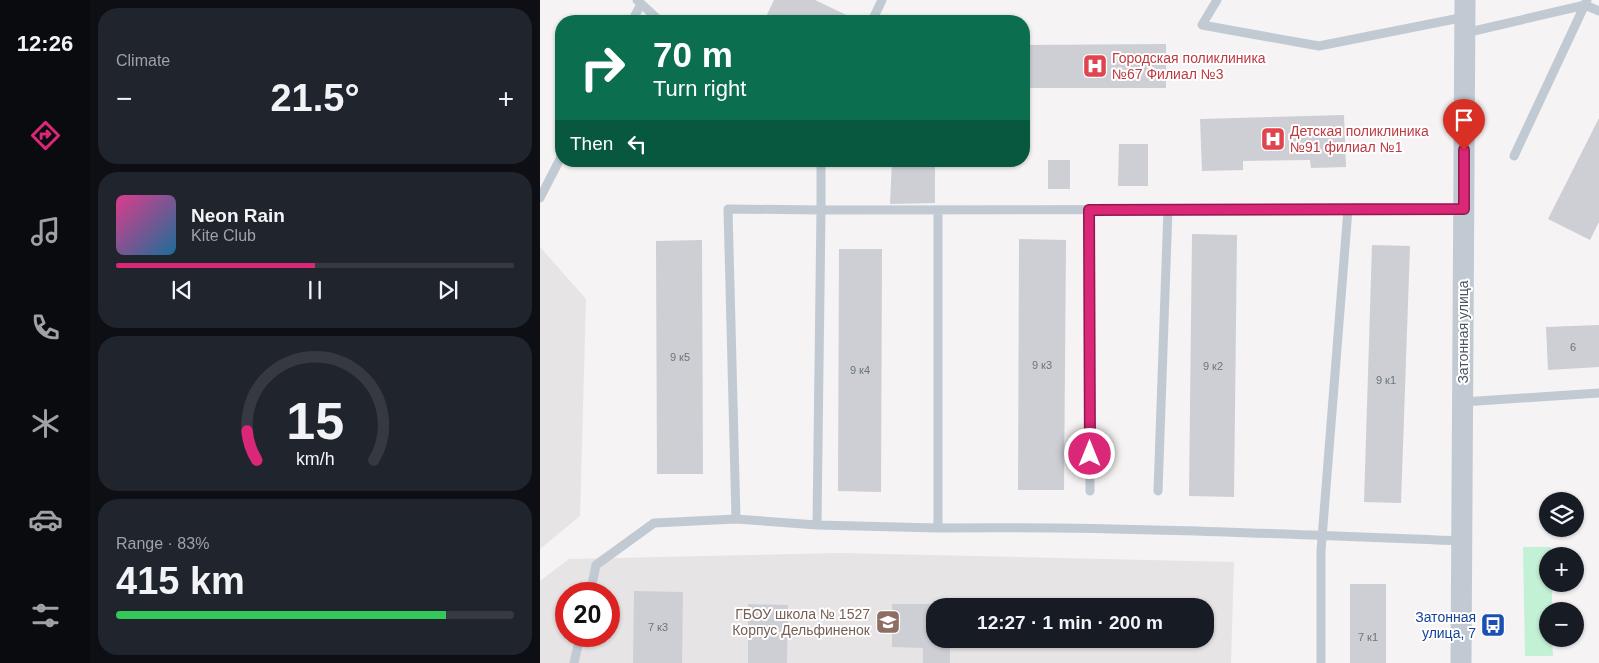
<!DOCTYPE html>
<meta charset="utf-8">
<style>
:root{--surface:#171b24;--page:#20242c;--text:#f1f3f6;--muted:#9ea1a6;--line:#363941;--accent:#db2777}
body{margin:0;font-family:Arial,sans-serif;background:var(--page);color:var(--text);height:100vh;display:flex;flex-direction:column;font-size:19px;white-space:nowrap}
*{box-sizing:border-box;margin:0}
p{font-size:16px;color:var(--muted)}
.icon{flex:none;width:28px;height:28px;fill:none;stroke:currentColor;stroke-width:2;stroke-linecap:round;stroke-linejoin:round}
.map{position:relative;flex:1;overflow:hidden}
.panel{display:flex;flex-direction:column;gap:8px;padding:8px;background:#0d0f14;width:450px}
.panel>*{flex:none}
.guide{position:absolute;left:15px;top:15px;width:475px;height:152px;border-radius:20px;box-shadow:0 1px 4px #0004;background:#0b6e4f;color:#fff;overflow:hidden}
.fabs{position:absolute;left:999px;top:492px;display:grid;gap:10px}
.fabs a{display:grid;place-items:center;width:45px;height:45px;border-radius:50%;background:var(--surface);box-shadow:0 1px 4px #0004;font-size:25px}
.speed{position:absolute;left:15px;top:582px;display:flex;gap:10px;font-size:25px;font-weight:700;text-align:center}
.speed>*{display:grid;place-content:center;width:65px;height:65px;border-radius:50%;background:var(--surface);box-shadow:0 1px 4px #0004;line-height:1}
.speed .limit{border:8px solid #d22;background:#fff;color:#111}
.pin{position:absolute;display:grid;place-items:center;width:42px;height:42px;color:#fff;margin:-51px -21px;border-radius:50% 50% 50% 0;rotate:-45deg;box-shadow:0 0 5px #0007}
.pin .icon{rotate:45deg}
.me{position:absolute;width:55px;margin:-28px;rotate:0deg;stroke-linejoin:round;filter:drop-shadow(0 0 4px #0008)}
.turn{display:flex;align-items:center;gap:18px;height:105px;padding:0 15px;font-size:22px}
.turn .icon{width:65px;height:65px;stroke-width:2.5}
.turn b{display:block;font-size:35px;line-height:42px}
.then{display:flex;align-items:center;height:48px;padding:0 15px;background:#0003;gap:10px;font-size:19px}
.big{font-size:38px;font-weight:800;line-height:1.1}
.panel .card{flex:1;display:flex;flex-direction:column;justify-content:center;gap:8px;min-width:0;padding:0 18px;border-radius:20px;background:var(--page)}
.panel .dial{align-items:center;gap:0}
.dial svg{height:130px;overflow:visible;fill:none;stroke:var(--line);stroke-width:7;stroke-linecap:round;text-anchor:middle}
.dial text{fill:var(--text);stroke:none}
.song{display:flex;align-items:center;gap:15px}
.cover{width:60px;height:60px;border-radius:8px;background:linear-gradient(135deg,hsl(330 70% 55%),hsl(200 70% 35%))}
.played{height:5px;border-radius:2px;background:linear-gradient(90deg,var(--accent) 50%,var(--line) 50%)}
.keys{display:flex;justify-content:space-around;direction:ltr}
.heat{display:flex;justify-content:space-between;align-items:center;font-size:28px;direction:ltr}
.charge{height:8px;border-radius:4px;background:linear-gradient(90deg,#34c759 83%,var(--line) 0)}
.trip{position:absolute;left:386px;top:598px;width:288px;height:50px;border-radius:20px;background:var(--surface);box-shadow:0 1px 4px #0004;font-weight:800;line-height:50px;text-align:center}
main{display:flex;flex:1;min-height:0}
.menu{display:flex;flex-direction:column;width:90px;justify-content:space-around;align-items:center;background:#090b0e;color:var(--muted)}
.menu .icon{width:35px;height:35px}
.menu .on{color:var(--accent)}
.menu b{font-size:22px;color:var(--text)}
.map>svg:first-child{display:block}
.education{fill:#e6e4e5;fill-rule:evenodd}
.green{fill:#c3f1d5}
.building{fill:#cdcfd5}
.lines{fill:none;stroke-linecap:round;stroke-linejoin:round}
.service{stroke:#c1cad2;stroke-width:9}
.tertiary{stroke:#c1cad2;stroke-width:21}
.route-casing{stroke:#8e194d;stroke-width:12}
.route{stroke:#db2777;stroke-width:9}
.labels{text-anchor:middle;stroke-width:4;stroke-linejoin:round;paint-order:stroke}
.number-label{font-size:11px;fill:#6b747e}
.health-label{font-size:14px;fill:#be3a42;stroke:#fff;text-anchor:start}
.street-label{font-size:14px;fill:#4a5661;stroke:#fff}
.education-label{font-size:14px;fill:#785e54;stroke:#fff;text-anchor:end}
.transit-label{font-size:14px;fill:#164399;stroke:#fff;text-anchor:end}
</style>
<main>
<nav class="menu">
<b>12:26</b>
<svg class="icon on" aria-label="directions" viewBox="0 0 24 24"><path d="M12 3l9 9-9 9-9-9zM9 14v-3h6M13 9l2 2-2 2"/></svg>
<svg class="icon" aria-label="music" viewBox="0 0 24 24"><path d="M9 18V5l10-2v13"/><circle cx="6" cy="18" r="3"/><circle cx="16" cy="16" r="3"/></svg>
<svg class="icon" aria-label="phone" viewBox="0 0 24 24"><path d="M5 4h4l2 5-3 2q2 4 5 5l2-3 5 2v4C11 20 4 13 5 4z"/></svg>
<svg class="icon" aria-label="climate" viewBox="0 0 24 24"><path d="M12 3v18M4 7l16 10M4 17L20 7"/></svg>
<svg class="icon" aria-label="car" viewBox="0 0 24 24"><path d="M5 17H2v-5l4-1 3-4h7l3 4 3 1v5h-3M9 17h6M6 11h13"/><circle cx="7" cy="17" r="2"/><circle cx="17" cy="17" r="2"/></svg>
<svg class="icon" aria-label="filters" viewBox="0 0 24 24"><path d="M4 7h16M4 17h16"/><circle cx="9" cy="7" r="2"/><circle cx="15" cy="17" r="2"/></svg>
</nav>
<section class="panel">
<div class="card"><p>Climate</p>
<div class="heat"><a>−</a><b class="big">21.5°</b><a>+</a></div>
</div>
<div class="card">
<div class="song"><i class="cover"></i><div><b>Neon Rain</b><p>Kite Club</p></div></div>
<div class="played"></div>
<div class="keys"><svg class="icon" aria-label="previous" viewBox="0 0 24 24"><path d="M18 5L8 12l10 7zM5 5v14"/></svg><svg class="icon" aria-label="pause" viewBox="0 0 24 24"><path d="M8 5v14M16 5v14"/></svg><svg class="icon" aria-label="next" viewBox="0 0 24 24"><path d="M6 5l10 7-10 7zM19 5v14"/></svg></div>
</div>
<div class="card dial"><svg viewBox="0 0 100 80">
<path d="M14 69A42 42 0 1 1 86 69"/>
<path d="M14 69A42 42 0 0 1 8 51" stroke="#db2777"/>
<text x="50" y="56" font-size="32" font-weight="700">15</text>
<text x="50" y="72" font-size="11">km/h</text>
</svg></div>
<div class="card"><p>Range · 83%</p><b class="big">415 km</b><div class="charge"></div></div>
</section>
<div class="map">
<svg width="1059" height="663" viewBox="0 0 1059 663">
<rect width="100%" height="100%" fill="#f5f3f3"/>
<path class="education" d="M0,247L46,299L40,516L0,549Z
M299,553L694,562L691,663H0V581L29,559ZM26,594H69V636H26ZM395,606H665V639H395Z"/>
<path class="green" d="M983,547H1011V556H1008V584H1012V611H1008V639H1012L1013,656H985Z"/>
<path class="building" d="M234,0H275L319,21H224Z
M626,44V88H484V45Z
M804,115L806,167L771,168L770,160L703,161V170L662,171L660,119Z
M1059,118V222L1050,240L1008,219Z
M579,144H608V186H578Z
M508,160H530V189H508Z
M352,161H395V203L350,204Z
M652,234L697,235L694,497L649,496Z
M479,239L526,240L524,490H478Z
M162,240L163,474H117L116,241Z
M832,245L870,246L861,503L824,502Z
M299,249H342L341,492L298,491Z
M1059,325V367L1008,370L1006,327Z
M810,584H846V663H810Z
M94,591L143,592L142,663H93Z
M208,604L248,605L247,663H208Z
M352,604H442V606H395V639H442V648H410V663H383V648L352,647Z"/>
<g class="lines">
<path class="service" d="M97,0L120,21
M677,0L662,25L779,46L925,17
M92,21L101,4
M332,21L342,0
M925,33L1045,5L1059,11
M974,156L1047,0
M281,161V210L924,209
M0,198L21,157
M188,209L281,210L277,525L196,519Z
M549,209L550,491
M398,210V528C572,526 747,534 922,541
M923,402L1059,393
M618,491L628,209
M277,525L398,528
M50,594L56,565L114,523L196,519
M34,663L40,636
M781,663V551L808,209"/>
<path class="tertiary" d="M921,663L925,0"/>
</g>
<g class="lines">
<defs>
<path id="route" d="M550,454L549,210L924,209V150"/>
</defs>
<use href="#route" class="route-casing"/>
<use href="#route" class="route"/>
</g>
<defs>
<symbol id="hospital-square" viewBox="-11 -11 22 22"><rect x="-9" y="-9" width="18" height="18" rx="4" fill="#e0444e" stroke="#fff"/><path d="M-5-5h3v3.5h4V-5h3V5h-3V1.5h-4V5h-3Z" fill="#fff"/></symbol>
<symbol id="school-square" viewBox="-11 -11 22 22"><rect x="-9" y="-9" width="18" height="18" rx="4" fill="#8d6e63" stroke="#fff"/><path d="M0-5L7-2L0 1L-7-2ZM-4 1L0 2.5L4 1V4Q0 6-4 4Z" fill="#fff"/></symbol>
<symbol id="bus-square" viewBox="-11 -11 22 22"><rect x="-9" y="-9" width="18" height="18" rx="4" fill="#1a4fb4" stroke="#fff"/><path d="M-5-6H5V4H4V6H2V4H-2V6H-4V4H-5ZM-3.5-4V0h7V-4ZM-3.5 1.2v1.5H-2V1.2ZM2 1.2v1.5H3.5V1.2Z" fill="#fff"/></symbol>
</defs>
<g fill-rule="evenodd">
<use href="#hospital-square" x="541" y="52" width="28" height="28"/>
<use href="#hospital-square" x="719" y="125" width="28" height="28"/>
<use href="#school-square" x="334" y="608" width="28" height="28"/>
<use href="#bus-square" x="939" y="611" width="28" height="28"/>
</g>
<g class="labels">
<g class="number-label">
<text x="1033" y="351">6</text>
<text x="140" y="361">9 к5</text>
<text x="502" y="369">9 к3</text>
<text x="673" y="370">9 к2</text>
<text x="320" y="374">9 к4</text>
<text x="846" y="384">9 к1</text>
<text x="118" y="631">7 к3</text>
<text x="828" y="641">7 к1</text>
</g>
<g class="health-label">
<text x="572" y="63">Городская поликлиника<tspan x="572" dy="16">№67 Филиал №3</tspan></text>
<text x="750" y="136">Детская поликлиника<tspan x="750" dy="16">№91 филиал №1</tspan></text>
</g>
<g class="street-label">
<text transform="translate(923 332) rotate(-90)" y="5">Затонная улица</text>
</g>
<g class="education-label">
<text x="330" y="619">ГБОУ школа № 1527<tspan x="330" dy="16">Корпус Дельфиненок</tspan></text>
</g>
<g class="transit-label">
<text x="936" y="622">Затонная<tspan x="936" dy="16">улица, 7</tspan></text>
</g>
</g>
</svg>
<div class="fabs">
<a><svg class="icon" aria-label="layers" viewBox="0 0 24 24"><path d="M12 4l9 5-9 5-9-5zM3 14l9 5 9-5"/></svg></a>
<a>+</a>
<a>−</a>
</div>
<div class="speed"><div class="limit">20</div></div>
<div class="pin" style="left:924px;top:150px;background:#d93025"><svg class="icon" aria-label="arrive" viewBox="0 0 24 24"><path d="M6 21V4h12l-3 4 3 4H6"/></svg></div>
<svg class="me" style="left:550px;top:454px" viewBox="-20 -20 40 40"><circle r="17" fill="#db2777" stroke="#fff" stroke-width="3"/><path d="M0-11L8 9 0 5-8 9z" fill="#fff"/></svg>
<div class="trip">12:27 · 1 min · 200 m</div>
<div class="guide">
<div class="turn"><svg class="icon" aria-label="right" viewBox="0 0 24 24"><path d="M7 20v-9h11M14 6l5 5-5 5"/></svg><div><b>70 m</b>Turn right</div></div>
<div class="then">Then<svg class="icon" aria-label="left" viewBox="0 0 24 24"><path d="M17 20v-9H6M10 6l-5 5 5 5"/></svg></div>
</div>
</div>
</main>
